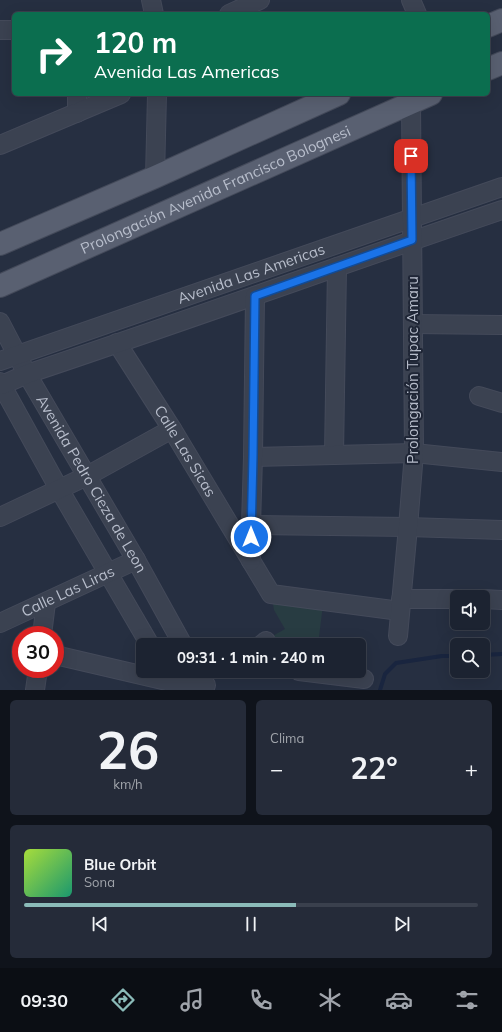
<!DOCTYPE html>
<html lang="es">
<meta charset="utf-8">
<style>
:root{--surface:#1c2331;--page:#252b39;--text:#f1f3f6;--muted:#a0a4ab;--line:#3a404d;--accent:#8bbbb9}
body{margin:0;font-family:Mulish,sans-serif;background:var(--page);color:var(--text);height:100vh;display:flex;flex-direction:column;font-size:15px;white-space:nowrap}
*{box-sizing:border-box;margin:0}
p{font-size:13px;color:var(--muted)}
.icon{flex:none;width:22px;height:22px;fill:none;stroke:currentColor;stroke-width:2;stroke-linecap:round;stroke-linejoin:round}
.map{position:relative;height:690px;overflow:hidden}
.drawer{display:flex;flex-direction:column;gap:10px;padding:10px;background:#0f131b;flex:1}
.drawer>*{flex:none}
.top-card{position:absolute;left:12px;top:12px;width:478px;height:84px;border-radius:6px;box-shadow:0 4px 16px #0002,0 0 0 1px var(--line);background:#0b6e4f;color:#fff;overflow:hidden}
.tools{position:absolute;left:450px;top:590px;display:grid;gap:8px}
.tools a{display:grid;place-items:center;width:40px;height:40px;border-radius:6px;background:var(--surface);box-shadow:0 4px 16px #0002,0 0 0 1px var(--line);font-size:20px}
.speed{position:absolute;left:12px;top:626px;display:flex;gap:8px;font-size:20px;font-weight:700;text-align:center}
.speed>*{display:grid;place-content:center;width:52px;height:52px;border-radius:50%;background:var(--surface);box-shadow:0 4px 16px #0002,0 0 0 1px var(--line);line-height:1}
.speed .limit{border:6px solid #d22;background:#fff;color:#111}
.pin{position:absolute;display:grid;place-items:center;width:34px;height:34px;color:#fff;margin:-17px;border-radius:8px;box-shadow:0 2px 6px #0006}
.me{position:absolute;width:44px;margin:-22px;rotate:0deg;stroke-linejoin:round;filter:drop-shadow(0 0 3px #0008)}
.turn{display:flex;align-items:center;gap:14px;height:84px;padding:0 16px;font-size:18px}
.turn .icon{width:52px;height:52px;stroke-width:2.5}
.turn b{display:block;font-size:28px;line-height:34px}
.big{font-size:30px;font-weight:700;line-height:1.1}
.drawer .tile{flex:1;display:flex;flex-direction:column;justify-content:center;gap:6px;min-width:0;padding:0 14px;border-radius:6px;background:var(--page)}
.drawer .dial{align-items:center;gap:0}
.dial b{font-size:52px;line-height:1}
.song{display:flex;align-items:center;gap:12px}
.cover{width:48px;height:48px;border-radius:6px;background:linear-gradient(135deg,hsl(80 70% 55%),hsl(160 70% 35%))}
.played{height:4px;border-radius:2px;background:linear-gradient(90deg,var(--accent) 60%,var(--line) 60%)}
.keys{display:flex;justify-content:space-around;direction:ltr}
.heat{display:flex;justify-content:space-between;align-items:center;font-size:22px;direction:ltr}
.drawer .tiles{flex:1;display:grid;gap:10px;grid-template-columns:1fr 1fr}
.tile:last-child{grid-column:span 2}
.trip{position:absolute;left:136px;top:638px;width:230px;height:40px;border-radius:6px;background:var(--surface);box-shadow:0 4px 16px #0002,0 0 0 1px var(--line);font-weight:700;line-height:40px;text-align:center}
.tabs{display:flex;height:64px;justify-content:space-around;align-items:center;background:#0b0e14;color:var(--muted)}
.tabs .icon{width:28px;height:28px}
.tabs .active{color:var(--accent)}
.tabs b{font-size:18px;color:var(--text)}
.map>svg:first-child{display:block}
.green{fill:#283c42}
.lines{fill:none;stroke-linecap:round;stroke-linejoin:round}
.stream{stroke:#19253f;stroke-width:4}
.minor-casing{stroke:#444a5a;stroke-width:20}
.major-casing{stroke:#444a5a;stroke-width:24}
.minor{stroke:#3b4251;stroke-width:18}
.major{stroke:#596071;stroke-width:22}
.route-casing{stroke:#114b97;stroke-width:10}
.route{stroke:#1a73e8;stroke-width:7}
.labels{text-anchor:middle;stroke-width:4;stroke-linejoin:round;paint-order:stroke}
.street-label{font-size:15px;fill:#b7bdcb;stroke:#1f2636}
</style>
<div class="map">
<svg width="502" height="690" viewBox="0 0 502 690">
<rect width="100%" height="100%" fill="#262f41"/>
<path class="green" d="M272,598L323,605L318,645H271V637L285,629L274,610Z"/>
<g class="lines">
<path class="stream" d="M483,655L502,654
M380,690L385,674L396,663L442,656H457"/>
<defs>
<g id="minor">
<path d="M151,0L154,14"/>
<path d="M411,0L417,14"/>
<path d="M229,14L260,0"/>
<path d="M0,30H14"/>
<path d="M77,94V113"/>
<path d="M0,145L121,94"/>
<path d="M155,177L157,94"/>
<path id="s1" d="M0,322L27,374L136,560L183,645"/>
<path d="M413,324L501,325"/>
<path id="s2" d="M117,343L172,429L271,594L400,611"/>
<path id="s3" d="M0,361L502,187"/>
<path d="M0,382L59,489L150,645"/>
<path d="M2,385L27,374C186,321 343,264 502,210"/>
<path d="M479,396L502,403"/>
<path d="M334,455L337,267"/>
<path d="M253,457L414,453L502,462"/>
<path d="M0,517L87,476L172,429"/>
<path d="M251,525L408,527L502,530"/>
<path d="M251,561V525L253,457L255,296"/>
<path d="M401,599H457"/>
<path d="M483,599L502,600"/>
<path id="s4" d="M0,623L136,560"/>
<path d="M42,635L46,603"/>
<path d="M398,636L408,527L414,453L411,103"/>
<path d="M261,645L266,641"/>
<path d="M55,655L171,682L206,685"/>
<path d="M299,671L364,679"/>
<path d="M35,690L38,669"/>
</g>
<g id="major">
<path d="M488,26L502,20"/>
<path d="M488,69L502,63"/>
<path d="M0,244L155,177L339,94"/>
<path id="s5" d="M0,286L431,94"/>
</g>
</defs>
<use href="#minor" class="minor-casing"/>
<use href="#major" class="major-casing"/>
<use href="#minor" class="minor"/>
<use href="#major" class="major"/>
</g>
<g class="lines">
<defs>
<path id="route" d="M251,537L253,456L255,296L412,240L411,156"/>
</defs>
<use href="#route" class="route-casing"/>
<use href="#route" class="route"/>
</g>
<g class="labels">
<g class="street-label">
<text dy="5" stroke="none"><textPath href="#s5" startOffset="236">Prolongación Avenida Francisco Bolognesi</textPath></text>
<text dy="5" stroke="none"><textPath href="#s3" startOffset="266">Avenida Las Americas</textPath></text>
<text transform="translate(413 370) rotate(-90)" y="5">Prolongación Tupac Amaru</text>
<text dy="5" stroke="none"><textPath href="#s2" startOffset="128">Calle Las Sicas</textPath></text>
<text dy="5" stroke="none"><textPath href="#s1" startOffset="186">Avenida Pedro Cieza de Leon</textPath></text>
<text dy="5" stroke="none"><textPath href="#s4" startOffset="75">Calle Las Liras</textPath></text>
</g>
</g>
</svg>
<div class="tools">
<a><svg class="icon" aria-label="sound" viewBox="0 0 24 24"><path d="M4 9h4l5-4v14l-5-4H4zM17 9q2 3 0 6"/></svg></a>
<a><svg class="icon" aria-label="search" viewBox="0 0 24 24"><circle cx="10" cy="10" r="6"/><path d="M15 15l6 6"/></svg></a>
</div>
<div class="speed"><div class="limit">30</div></div>
<div class="pin" style="left:411px;top:156px;background:#d93025"><svg class="icon" aria-label="arrive" viewBox="0 0 24 24"><path d="M6 21V4h12l-3 4 3 4H6"/></svg></div>
<svg class="me" style="left:251px;top:537px" viewBox="-20 -20 40 40"><circle r="17" fill="#1a73e8" stroke="#fff" stroke-width="3"/><path d="M0-11L8 9 0 5-8 9z" fill="#fff"/></svg>
<div class="trip">09:31 · 1 min · 240 m</div>
<div class="top-card">
<div class="turn"><svg class="icon" aria-label="right" viewBox="0 0 24 24"><path d="M7 20v-9h11M14 6l5 5-5 5"/></svg><div><b>120 m</b>Avenida Las Americas</div></div>
</div>
</div>
<section class="drawer">
<div class="tiles">
<div class="tile dial"><b>26</b><p>km/h</p></div>
<div class="tile"><p>Clima</p>
<div class="heat"><a>−</a><b class="big">22°</b><a>+</a></div>
</div>
<div class="tile">
<div class="song"><i class="cover"></i><div><b>Blue Orbit</b><p>Sona</p></div></div>
<div class="played"></div>
<div class="keys"><svg class="icon" aria-label="previous" viewBox="0 0 24 24"><path d="M18 5L8 12l10 7zM5 5v14"/></svg><svg class="icon" aria-label="pause" viewBox="0 0 24 24"><path d="M8 5v14M16 5v14"/></svg><svg class="icon" aria-label="next" viewBox="0 0 24 24"><path d="M6 5l10 7-10 7zM19 5v14"/></svg></div>
</div>
</div>
</section>
<nav class="tabs">
<b>09:30</b>
<svg class="icon active" aria-label="directions" viewBox="0 0 24 24"><path d="M12 3l9 9-9 9-9-9zM9 14v-3h6M13 9l2 2-2 2"/></svg>
<svg class="icon" aria-label="music" viewBox="0 0 24 24"><path d="M9 18V5l10-2v13"/><circle cx="6" cy="18" r="3"/><circle cx="16" cy="16" r="3"/></svg>
<svg class="icon" aria-label="phone" viewBox="0 0 24 24"><path d="M5 4h4l2 5-3 2q2 4 5 5l2-3 5 2v4C11 20 4 13 5 4z"/></svg>
<svg class="icon" aria-label="climate" viewBox="0 0 24 24"><path d="M12 3v18M4 7l16 10M4 17L20 7"/></svg>
<svg class="icon" aria-label="car" viewBox="0 0 24 24"><path d="M5 17H2v-5l4-1 3-4h7l3 4 3 1v5h-3M9 17h6M6 11h13"/><circle cx="7" cy="17" r="2"/><circle cx="17" cy="17" r="2"/></svg>
<svg class="icon" aria-label="filters" viewBox="0 0 24 24"><path d="M4 7h16M4 17h16"/><circle cx="9" cy="7" r="2"/><circle cx="15" cy="17" r="2"/></svg>
</nav>
